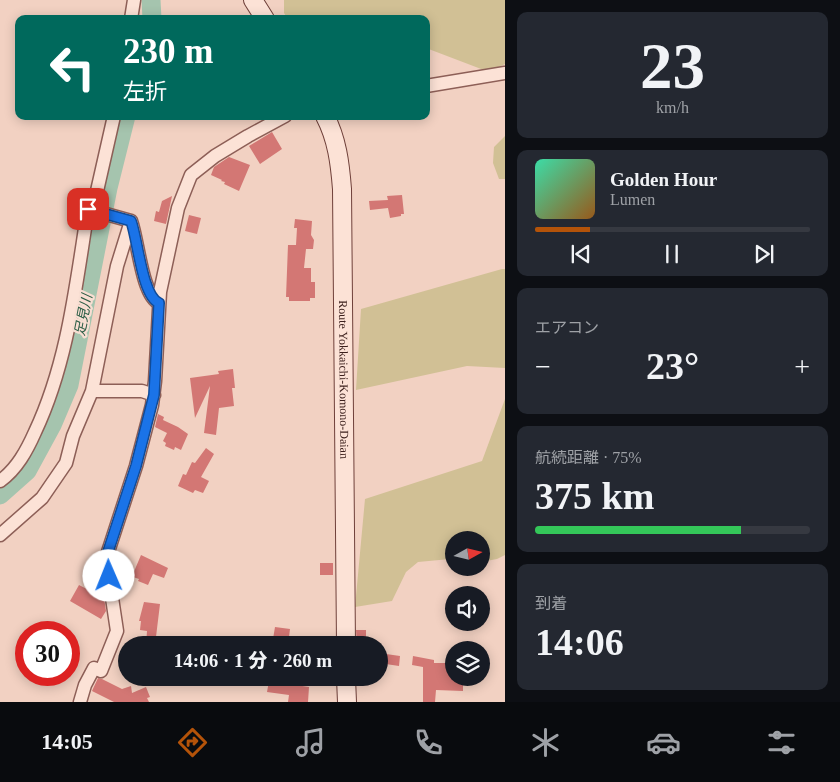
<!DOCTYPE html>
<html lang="ja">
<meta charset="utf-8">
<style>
:root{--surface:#171b24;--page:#242831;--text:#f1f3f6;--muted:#9ea1a6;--line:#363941;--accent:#b45309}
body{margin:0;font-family:"Times New Roman","Noto Sans JP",serif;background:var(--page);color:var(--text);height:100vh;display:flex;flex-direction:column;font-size:19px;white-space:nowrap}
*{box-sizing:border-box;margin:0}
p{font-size:16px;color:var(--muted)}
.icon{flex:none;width:28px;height:28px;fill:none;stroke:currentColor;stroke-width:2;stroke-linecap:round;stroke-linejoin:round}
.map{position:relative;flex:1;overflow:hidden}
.panel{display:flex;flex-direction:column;gap:12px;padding:12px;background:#0d0f14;width:335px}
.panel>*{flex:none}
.top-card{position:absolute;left:15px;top:15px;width:415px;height:105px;border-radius:10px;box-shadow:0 2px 12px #0003;background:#00695c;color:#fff;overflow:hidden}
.needle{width:32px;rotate:82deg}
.fabs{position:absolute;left:445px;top:531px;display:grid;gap:10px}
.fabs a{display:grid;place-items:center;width:45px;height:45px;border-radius:50%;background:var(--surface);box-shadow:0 2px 12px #0003;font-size:25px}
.speed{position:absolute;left:15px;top:621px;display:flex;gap:10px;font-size:25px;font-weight:700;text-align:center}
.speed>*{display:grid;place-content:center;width:65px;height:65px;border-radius:50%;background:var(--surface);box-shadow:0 2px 12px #0003;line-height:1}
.speed .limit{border:8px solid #d22;background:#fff;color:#111}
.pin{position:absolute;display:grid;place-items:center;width:42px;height:42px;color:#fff;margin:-21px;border-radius:10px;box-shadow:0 2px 8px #0006}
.me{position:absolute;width:55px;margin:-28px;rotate:359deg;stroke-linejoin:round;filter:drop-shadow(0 0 4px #0008)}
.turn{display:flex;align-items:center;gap:18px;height:105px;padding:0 25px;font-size:22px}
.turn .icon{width:65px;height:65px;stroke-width:2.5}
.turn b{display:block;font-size:35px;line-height:42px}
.big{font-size:38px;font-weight:800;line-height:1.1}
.panel .card{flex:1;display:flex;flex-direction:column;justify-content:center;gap:8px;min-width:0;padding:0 18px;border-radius:10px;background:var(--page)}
.panel .dial{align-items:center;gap:0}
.dial b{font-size:65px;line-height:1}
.song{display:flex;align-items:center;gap:15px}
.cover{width:60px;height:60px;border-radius:8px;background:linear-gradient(135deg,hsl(160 70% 55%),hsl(30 70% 35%))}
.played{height:5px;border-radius:2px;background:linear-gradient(90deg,var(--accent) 20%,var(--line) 20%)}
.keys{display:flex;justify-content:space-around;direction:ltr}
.heat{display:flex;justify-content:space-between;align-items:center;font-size:28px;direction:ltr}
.charge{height:8px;border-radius:4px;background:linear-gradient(90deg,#34c759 75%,var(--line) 0)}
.trip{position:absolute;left:118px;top:636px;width:270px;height:50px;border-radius:25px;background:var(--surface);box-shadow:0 2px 12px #0003;font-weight:800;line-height:50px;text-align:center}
.dock{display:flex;height:80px;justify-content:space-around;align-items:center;background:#090b0e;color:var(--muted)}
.dock .icon{width:35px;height:35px}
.dock .on{color:var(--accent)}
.dock b{font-size:22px;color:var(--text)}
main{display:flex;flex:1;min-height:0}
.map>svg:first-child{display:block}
.green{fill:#d1c095}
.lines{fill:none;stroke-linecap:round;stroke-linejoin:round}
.river{stroke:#a5c4ae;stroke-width:19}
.building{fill:#d37774}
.street-casing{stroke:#8d5f57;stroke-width:15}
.secondary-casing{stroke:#6f403a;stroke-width:20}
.street{stroke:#fce2d6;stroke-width:12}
.secondary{stroke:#fce2d6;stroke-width:18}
.route-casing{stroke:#114b97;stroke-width:12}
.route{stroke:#1a73e8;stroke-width:9}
.labels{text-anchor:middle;stroke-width:4.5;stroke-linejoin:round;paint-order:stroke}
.street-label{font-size:12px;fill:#3c201d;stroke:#f8ded2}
.water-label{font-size:14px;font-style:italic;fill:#2b5d46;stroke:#f8ded2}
</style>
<main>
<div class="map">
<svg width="505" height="702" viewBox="0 0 505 702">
<rect width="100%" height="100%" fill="#f2d1c2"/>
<path class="green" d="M284,0H505V64L489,72L426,48V19H288L284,13Z
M505,136V179H499L493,163L494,147Z
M502,269H505V368L467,366L356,390L361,309Z
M505,399V555L497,559L481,562V540H454V561L450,559L418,562L406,572L392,601L355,607L365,499L482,461Z"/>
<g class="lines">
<path class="river" d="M151,0L152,19
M0,495L27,471L52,425L69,385L108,188L126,116"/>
</g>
<path class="building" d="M272,132L282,149L260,164L249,146Z
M229,157L250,165L239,191L224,184L225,182L221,181L222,180L211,175L214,167Z
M402,195L404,214H401V216L390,218L388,208L370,210L369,201L388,200L387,196Z
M172,196L166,224L154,221L156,211L159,212L162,201Z
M189,215L201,218L197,234L185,231Z
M295,219L312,221L311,235L314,240L313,249H306L304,268H311V282H315V298H310V301H289V297H286L288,245H296L297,228H294Z
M233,369L235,388H232L234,406L219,408L216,435L204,433L210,386L195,418L190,378L219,374L218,371Z
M158,414L164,417L163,420L178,427L188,434L181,450L175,447L174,450L165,446L166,443L163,441L167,433L155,427Z
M206,448L214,454L201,477L209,481L203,493L195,490L193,493L178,486L183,474L186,475L192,462L195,463Z
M141,555L168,568L164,578L153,574L148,585L138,581L139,579L133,577L134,575L133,574Z
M320,563H333V575H320Z
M79,585L104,598L106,611L101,619L70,601Z
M144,602L160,604L155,645H146L147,631L140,630L141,621H139Z
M275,627L290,629L288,645H272Z
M356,630H366V645H357Z
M379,653L400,656L399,666L379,663Z
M413,656L434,660V663H454V678H463V691L436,690L435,702H423V667L412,665Z
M98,678L102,679L122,689L131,686L132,693L146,687L150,697L147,698L149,702H114L92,691Z
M269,681L309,687L308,702H288L289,695L267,692Z"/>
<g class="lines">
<defs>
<path id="street" d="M131,19L134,0
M426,86L505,73
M88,209L131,221
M131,221C138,240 142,296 159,303
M92,391H142L154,395
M0,481C17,469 27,450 35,432C68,362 76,284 88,209L97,191L114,116
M0,535L42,498L66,463L73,436L92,391L117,266L131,221
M80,702L85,685L94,668L101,671L117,631L106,558L136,466L152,405L155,381L160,292L178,208L191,175L215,156L248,136L285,116"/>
<g id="secondary">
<path d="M253,0L265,19"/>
<path id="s1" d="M325,116C337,139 340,163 342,189L346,645"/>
<path d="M346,678L347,702"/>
</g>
</defs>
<use href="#street" class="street-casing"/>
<use href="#secondary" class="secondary-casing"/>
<use href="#street" class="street"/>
<use href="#secondary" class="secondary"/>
</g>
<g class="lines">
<defs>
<path id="route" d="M88,209L131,221C138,240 142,296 159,303L154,395L136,466L106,558L109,576"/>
</defs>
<use href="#route" class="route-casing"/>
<use href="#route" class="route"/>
</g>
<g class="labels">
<g class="street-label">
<text dy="4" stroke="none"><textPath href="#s1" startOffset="266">Route Yokkaichi-Komono-Daian</textPath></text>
</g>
<g class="water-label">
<text transform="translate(83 315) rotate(-79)" y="5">足見川</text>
</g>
</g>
</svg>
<div class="fabs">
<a><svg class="needle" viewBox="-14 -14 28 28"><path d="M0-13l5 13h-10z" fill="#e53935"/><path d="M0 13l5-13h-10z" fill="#9ea1a6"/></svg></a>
<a><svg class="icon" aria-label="sound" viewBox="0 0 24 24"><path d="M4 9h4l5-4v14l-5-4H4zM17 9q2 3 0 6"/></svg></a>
<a><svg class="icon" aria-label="layers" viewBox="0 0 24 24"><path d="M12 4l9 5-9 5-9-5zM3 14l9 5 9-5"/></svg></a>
</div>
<div class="speed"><div class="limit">30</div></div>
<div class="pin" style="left:88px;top:209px;background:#d93025"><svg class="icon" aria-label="arrive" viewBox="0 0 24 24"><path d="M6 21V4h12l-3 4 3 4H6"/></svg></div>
<svg class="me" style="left:109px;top:576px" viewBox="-20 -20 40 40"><circle r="19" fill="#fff"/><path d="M0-13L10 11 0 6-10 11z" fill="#1a73e8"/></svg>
<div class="trip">14:06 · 1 分 · 260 m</div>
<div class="top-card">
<div class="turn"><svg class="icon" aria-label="left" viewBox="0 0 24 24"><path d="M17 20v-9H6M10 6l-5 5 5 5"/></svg><div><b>230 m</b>左折</div></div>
</div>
</div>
<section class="panel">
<div class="card dial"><b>23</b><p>km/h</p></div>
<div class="card">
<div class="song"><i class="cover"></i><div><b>Golden Hour</b><p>Lumen</p></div></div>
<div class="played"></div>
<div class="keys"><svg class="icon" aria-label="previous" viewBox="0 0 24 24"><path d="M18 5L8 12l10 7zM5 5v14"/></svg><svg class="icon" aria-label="pause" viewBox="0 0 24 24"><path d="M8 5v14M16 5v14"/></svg><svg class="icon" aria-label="next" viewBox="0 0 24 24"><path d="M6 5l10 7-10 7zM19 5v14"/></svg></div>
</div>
<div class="card"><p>エアコン</p>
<div class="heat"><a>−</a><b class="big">23°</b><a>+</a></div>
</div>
<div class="card"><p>航続距離 · 75%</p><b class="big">375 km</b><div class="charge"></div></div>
<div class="card"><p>到着</p><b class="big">14:06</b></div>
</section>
</main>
<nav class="dock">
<b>14:05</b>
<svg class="icon on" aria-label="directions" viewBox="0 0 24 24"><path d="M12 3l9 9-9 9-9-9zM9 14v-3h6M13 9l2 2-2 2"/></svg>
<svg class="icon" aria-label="music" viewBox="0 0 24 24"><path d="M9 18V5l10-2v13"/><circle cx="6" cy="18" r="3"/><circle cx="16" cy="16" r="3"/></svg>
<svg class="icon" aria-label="phone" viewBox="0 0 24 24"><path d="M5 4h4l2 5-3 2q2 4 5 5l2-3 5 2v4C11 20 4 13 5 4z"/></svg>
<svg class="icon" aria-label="climate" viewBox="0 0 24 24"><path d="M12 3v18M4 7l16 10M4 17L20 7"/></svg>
<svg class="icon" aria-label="car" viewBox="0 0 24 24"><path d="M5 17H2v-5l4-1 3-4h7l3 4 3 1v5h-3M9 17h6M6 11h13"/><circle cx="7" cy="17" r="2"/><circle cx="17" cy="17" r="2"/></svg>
<svg class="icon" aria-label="filters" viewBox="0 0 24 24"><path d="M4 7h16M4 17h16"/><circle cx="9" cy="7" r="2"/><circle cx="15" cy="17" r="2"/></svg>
</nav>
